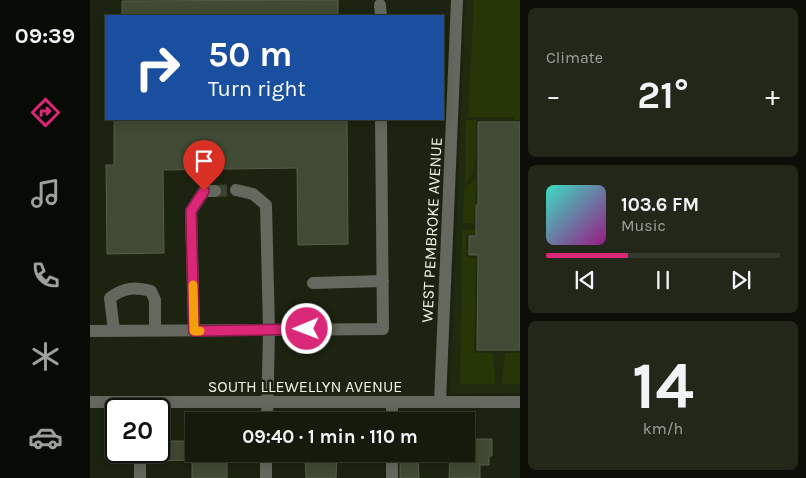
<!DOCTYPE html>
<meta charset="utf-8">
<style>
:root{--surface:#151a0c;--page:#22271a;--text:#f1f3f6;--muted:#9da19d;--line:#34382d;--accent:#db2777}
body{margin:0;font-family:Karla,sans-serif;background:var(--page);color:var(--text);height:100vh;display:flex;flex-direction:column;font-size:19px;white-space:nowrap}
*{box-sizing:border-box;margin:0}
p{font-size:16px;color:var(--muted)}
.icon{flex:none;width:28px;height:28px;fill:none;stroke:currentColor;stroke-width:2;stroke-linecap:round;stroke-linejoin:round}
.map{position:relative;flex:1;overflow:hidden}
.side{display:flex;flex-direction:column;gap:8px;padding:8px;background:#0c0e07;width:286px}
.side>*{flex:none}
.top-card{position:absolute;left:15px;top:15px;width:339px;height:105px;border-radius:0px;box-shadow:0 2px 12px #0003,0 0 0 1px var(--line);background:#1a4fa0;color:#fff;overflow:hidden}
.speed{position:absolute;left:15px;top:398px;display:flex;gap:10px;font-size:25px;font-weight:700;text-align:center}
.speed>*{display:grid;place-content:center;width:65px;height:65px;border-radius:50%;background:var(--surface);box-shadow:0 2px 12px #0003,0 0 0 1px var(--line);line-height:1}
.speed .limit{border:2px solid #111;border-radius:8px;background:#fff;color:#111}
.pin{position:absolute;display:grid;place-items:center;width:42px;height:42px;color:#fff;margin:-51px -21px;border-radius:50% 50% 50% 0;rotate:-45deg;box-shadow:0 0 5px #0007}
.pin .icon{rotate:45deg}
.me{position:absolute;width:55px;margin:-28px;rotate:269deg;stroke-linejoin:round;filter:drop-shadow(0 0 4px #0008)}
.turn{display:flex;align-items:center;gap:18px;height:105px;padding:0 20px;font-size:22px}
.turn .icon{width:65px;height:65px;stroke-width:2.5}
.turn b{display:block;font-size:35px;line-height:42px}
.big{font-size:38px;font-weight:700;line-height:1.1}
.side .tile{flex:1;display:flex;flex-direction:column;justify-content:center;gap:8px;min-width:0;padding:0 18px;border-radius:8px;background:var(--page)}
.side .dial{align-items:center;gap:0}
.dial b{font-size:65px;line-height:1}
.song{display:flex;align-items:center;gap:15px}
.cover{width:60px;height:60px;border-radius:8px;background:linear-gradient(135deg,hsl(170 70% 55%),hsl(310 70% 35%))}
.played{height:5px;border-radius:2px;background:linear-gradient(90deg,var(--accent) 35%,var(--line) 35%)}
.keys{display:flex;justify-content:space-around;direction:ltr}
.heat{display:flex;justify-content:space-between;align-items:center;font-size:28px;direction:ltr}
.trip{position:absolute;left:95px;top:412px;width:290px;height:50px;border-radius:0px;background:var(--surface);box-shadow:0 2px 12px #0003,0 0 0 1px var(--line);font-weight:700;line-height:50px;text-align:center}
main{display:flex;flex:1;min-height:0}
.menu{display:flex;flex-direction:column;width:90px;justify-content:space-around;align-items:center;background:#080a05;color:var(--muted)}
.menu .icon{width:35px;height:35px}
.menu .current{color:var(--accent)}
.menu b{font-size:22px;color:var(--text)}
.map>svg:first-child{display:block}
.built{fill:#202a0f}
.green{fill:#273606}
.building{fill:#414a34;stroke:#555f48}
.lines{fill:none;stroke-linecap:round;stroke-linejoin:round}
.minor-tunnel{stroke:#3c4230;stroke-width:12;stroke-dasharray:12 6;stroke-linecap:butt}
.minor{stroke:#64685e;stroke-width:12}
.route-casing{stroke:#8e194d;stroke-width:12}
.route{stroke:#db2777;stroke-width:9}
.slow{stroke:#f59e0b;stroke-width:9}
.labels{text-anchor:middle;stroke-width:5;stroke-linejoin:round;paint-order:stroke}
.street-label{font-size:16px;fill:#eef4e7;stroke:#1c2310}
</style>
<main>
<nav class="menu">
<b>09:39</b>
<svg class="icon current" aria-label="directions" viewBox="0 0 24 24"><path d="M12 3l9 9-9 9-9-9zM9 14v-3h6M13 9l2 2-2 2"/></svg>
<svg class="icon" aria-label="music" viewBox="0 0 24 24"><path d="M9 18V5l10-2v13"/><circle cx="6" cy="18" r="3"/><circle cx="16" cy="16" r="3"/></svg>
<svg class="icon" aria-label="phone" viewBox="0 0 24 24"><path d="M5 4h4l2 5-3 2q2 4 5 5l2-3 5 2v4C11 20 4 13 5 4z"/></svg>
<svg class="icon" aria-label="climate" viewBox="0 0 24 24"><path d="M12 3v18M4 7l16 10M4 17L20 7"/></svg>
<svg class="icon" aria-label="car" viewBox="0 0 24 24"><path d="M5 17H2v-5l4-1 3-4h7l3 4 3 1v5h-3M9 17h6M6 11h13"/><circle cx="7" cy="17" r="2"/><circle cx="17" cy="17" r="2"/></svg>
</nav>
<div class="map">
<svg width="430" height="478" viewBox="0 0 430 478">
<rect width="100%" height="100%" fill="#1c2310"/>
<path class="built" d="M375,0H430V393L360,394Z"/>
<path class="green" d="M384,0H430V120H424L423,117H378Z
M376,120H386C385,141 390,169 375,185Z
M386,177L384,223H373L374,189Z
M372,230H404V234H376V257L386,258L384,353H403C403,364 406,373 405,384H370Z
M415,353H430V384H412Z"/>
<path class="building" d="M248,0V16H32V1Z
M24,119H257L258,244L208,245L207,168L73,170L74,253L17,254L16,165H24Z
M388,122H430V350H387L388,255H379V236H386V205H388Z
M376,439H402V456H399V465H390V478H359L360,454H376Z
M69,441H104V454H137V478H102V460L69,461Z
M215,454H247L246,478H216Z
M310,454H328L329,478H310Z"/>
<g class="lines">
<path class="minor-tunnel" d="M125,191L146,190"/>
<path class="minor" d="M290,5L291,16
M146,190L163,194L176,205L179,330L293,329L291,119
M223,283L293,281
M0,331L179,330L177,421
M24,331L20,298C34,287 45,287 61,291L65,300V331
M104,331L101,211L114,191H125
M0,402H430
M350,402L367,0
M302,403V421
M302,454V478
M50,478V451
M176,478V454"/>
</g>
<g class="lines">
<defs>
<path id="route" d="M114,191L101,211L104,331L217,329"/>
</defs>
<use href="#route" class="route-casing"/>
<use href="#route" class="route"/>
<path class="slow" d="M103,285L104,331H110"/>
</g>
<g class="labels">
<g class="street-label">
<text transform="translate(341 230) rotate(-87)" y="6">WEST PEMBROKE AVENUE</text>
<text x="215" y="392">SOUTH LLEWELLYN AVENUE</text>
</g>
</g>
</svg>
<div class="speed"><div class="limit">20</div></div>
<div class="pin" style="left:114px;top:191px;background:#d93025"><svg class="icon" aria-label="arrive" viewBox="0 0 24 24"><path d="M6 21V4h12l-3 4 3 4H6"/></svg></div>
<svg class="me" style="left:217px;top:329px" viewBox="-20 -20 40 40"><circle r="17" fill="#db2777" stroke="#fff" stroke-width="3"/><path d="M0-11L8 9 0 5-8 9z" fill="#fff"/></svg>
<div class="trip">09:40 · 1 min · 110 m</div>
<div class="top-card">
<div class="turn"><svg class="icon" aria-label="right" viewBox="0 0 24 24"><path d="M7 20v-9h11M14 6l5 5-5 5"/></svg><div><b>50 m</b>Turn right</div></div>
</div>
</div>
<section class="side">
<div class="tile"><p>Climate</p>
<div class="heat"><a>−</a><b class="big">21°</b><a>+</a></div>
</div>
<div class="tile">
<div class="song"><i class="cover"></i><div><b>103.6 FM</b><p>Music</p></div></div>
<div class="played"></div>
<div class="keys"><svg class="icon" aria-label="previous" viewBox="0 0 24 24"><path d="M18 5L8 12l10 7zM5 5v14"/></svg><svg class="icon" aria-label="pause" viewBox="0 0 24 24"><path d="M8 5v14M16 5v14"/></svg><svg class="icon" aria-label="next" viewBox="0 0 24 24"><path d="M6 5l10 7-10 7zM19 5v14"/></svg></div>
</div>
<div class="tile dial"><b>14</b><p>km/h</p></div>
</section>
</main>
